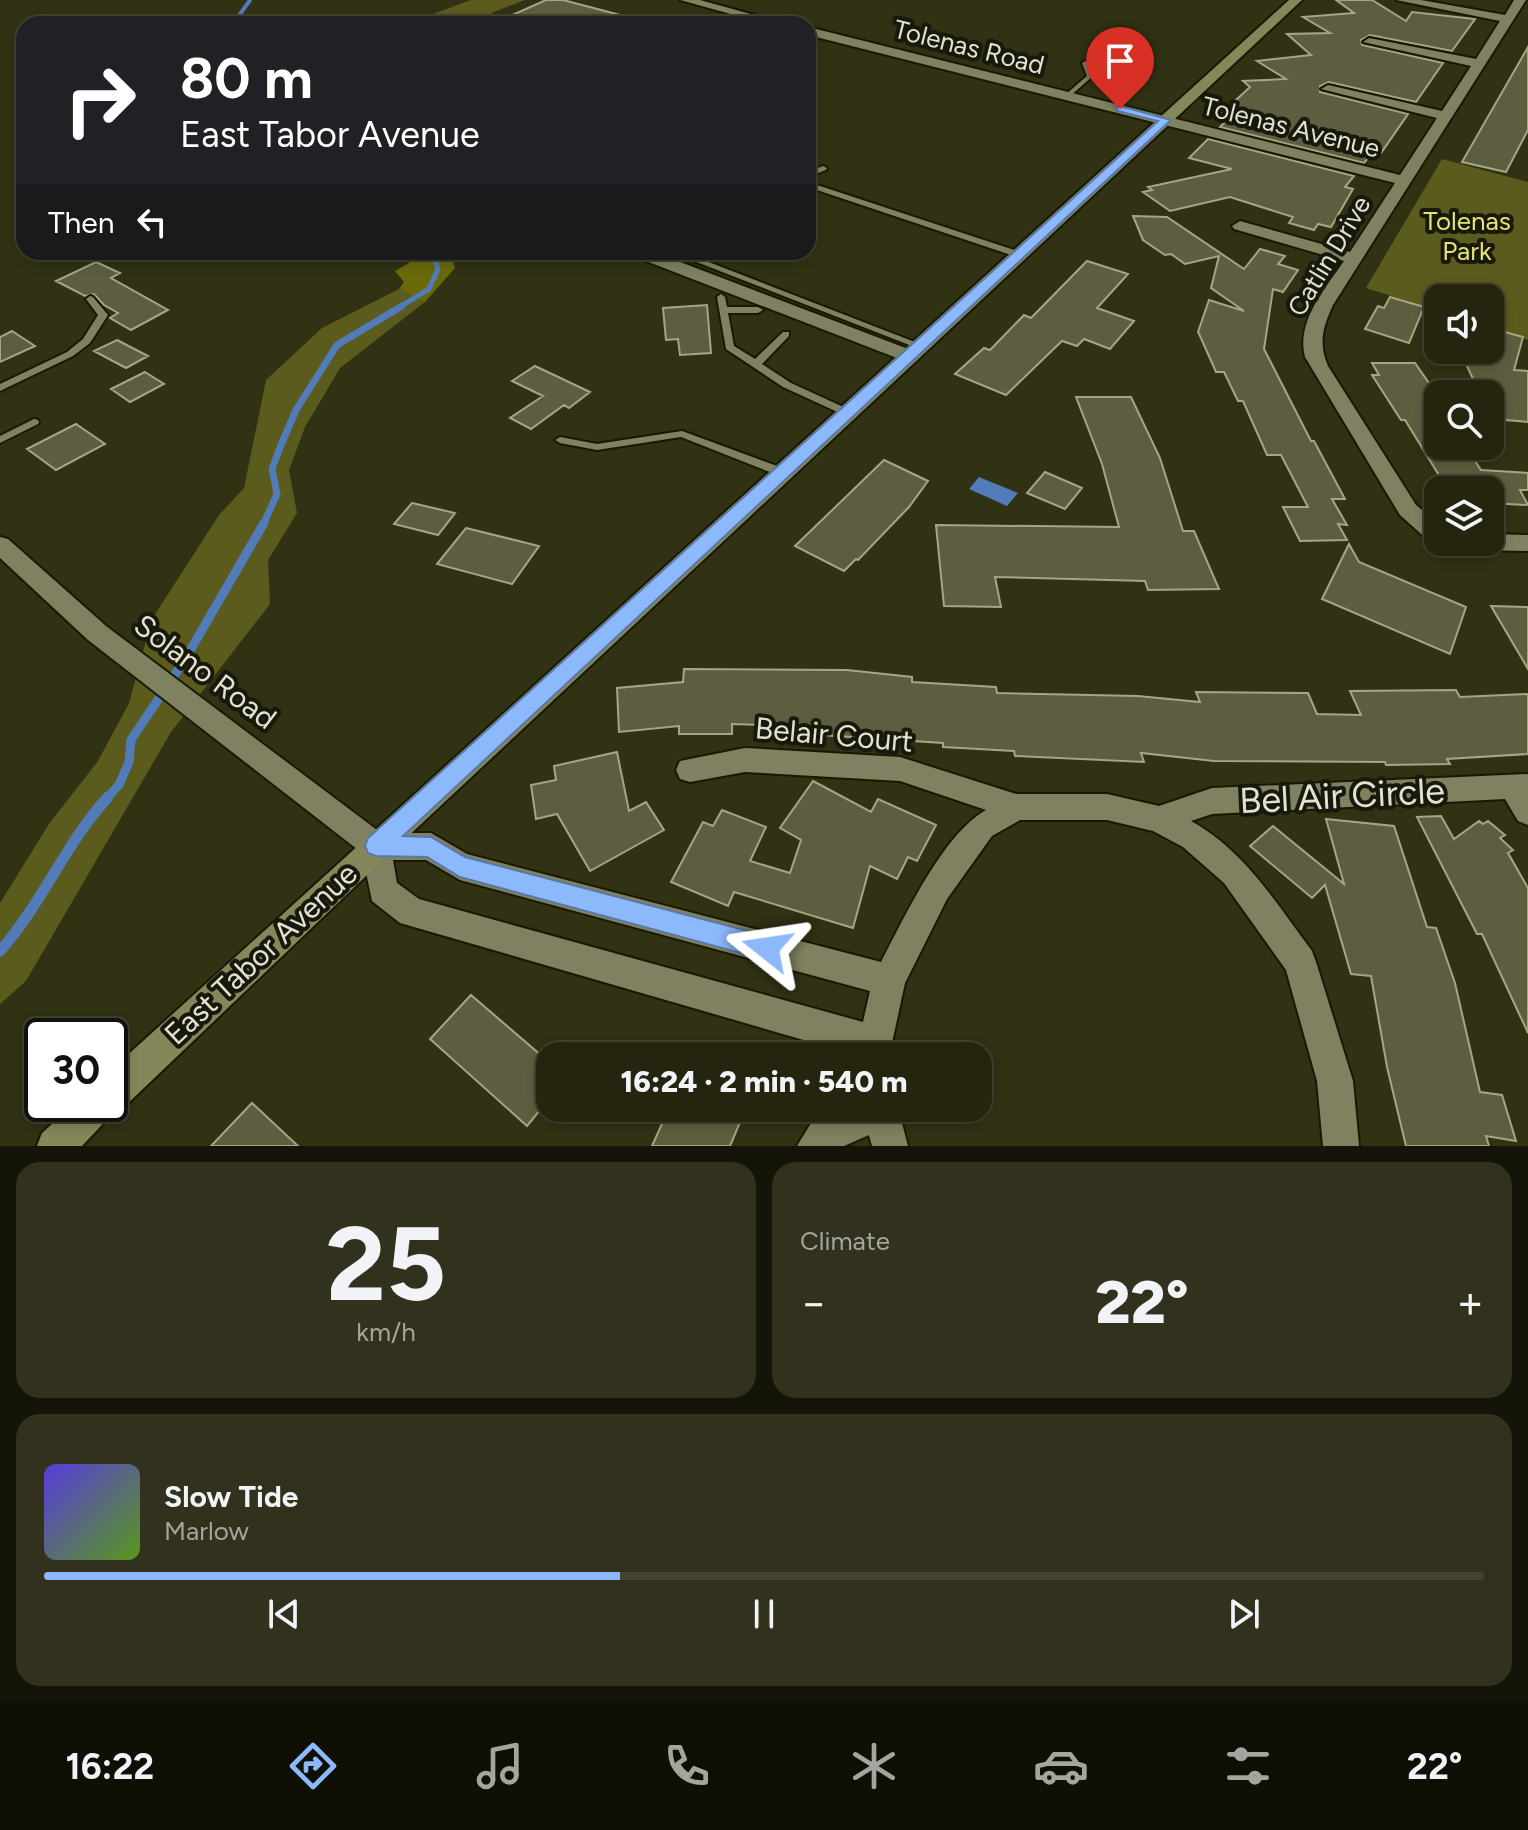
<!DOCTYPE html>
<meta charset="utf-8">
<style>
:root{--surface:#25250f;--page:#31311d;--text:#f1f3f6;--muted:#a3a59e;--line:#42422f;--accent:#8cb9fc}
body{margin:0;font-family:Figtree,sans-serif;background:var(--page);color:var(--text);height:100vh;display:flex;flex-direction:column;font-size:30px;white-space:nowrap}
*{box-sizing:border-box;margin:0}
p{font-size:26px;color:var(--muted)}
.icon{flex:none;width:44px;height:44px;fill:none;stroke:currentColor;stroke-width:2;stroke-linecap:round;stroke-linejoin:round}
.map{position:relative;height:1146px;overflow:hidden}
.drawer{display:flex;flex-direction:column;gap:16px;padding:16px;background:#141408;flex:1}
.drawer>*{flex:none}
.hud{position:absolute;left:16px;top:16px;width:800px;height:244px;border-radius:24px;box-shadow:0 4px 12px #0003,0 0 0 2px var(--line);background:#202124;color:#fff;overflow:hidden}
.buttons{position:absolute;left:1424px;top:284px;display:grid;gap:16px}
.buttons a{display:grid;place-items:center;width:80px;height:80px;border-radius:16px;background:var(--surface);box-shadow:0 4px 12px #0003,0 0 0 2px var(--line);font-size:40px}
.speed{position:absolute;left:24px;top:1018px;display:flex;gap:16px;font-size:40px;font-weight:700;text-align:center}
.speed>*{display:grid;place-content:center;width:104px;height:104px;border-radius:50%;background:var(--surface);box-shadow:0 4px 12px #0003,0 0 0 2px var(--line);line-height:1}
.speed .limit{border:4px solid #111;border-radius:12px;background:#fff;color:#111}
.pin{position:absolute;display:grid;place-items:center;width:68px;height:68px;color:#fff;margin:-82px -34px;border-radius:50% 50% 50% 0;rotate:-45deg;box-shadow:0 0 8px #0007}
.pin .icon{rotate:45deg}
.me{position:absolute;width:88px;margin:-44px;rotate:285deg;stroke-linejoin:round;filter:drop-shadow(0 0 6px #0008)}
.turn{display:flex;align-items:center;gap:28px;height:168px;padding:0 32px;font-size:36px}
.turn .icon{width:104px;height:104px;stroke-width:2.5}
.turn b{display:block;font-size:56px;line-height:68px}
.then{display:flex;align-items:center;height:76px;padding:0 32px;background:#0003;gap:16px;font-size:30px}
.big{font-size:60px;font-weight:800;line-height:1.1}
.drawer .widget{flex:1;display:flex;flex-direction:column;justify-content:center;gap:12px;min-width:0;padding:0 28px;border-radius:24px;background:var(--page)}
.drawer .dial{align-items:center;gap:0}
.dial b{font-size:104px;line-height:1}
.song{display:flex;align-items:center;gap:24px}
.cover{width:96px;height:96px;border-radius:12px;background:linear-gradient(135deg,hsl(250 70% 55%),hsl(90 70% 35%))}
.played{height:8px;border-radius:4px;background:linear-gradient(90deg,var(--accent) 40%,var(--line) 40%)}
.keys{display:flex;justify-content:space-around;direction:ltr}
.heat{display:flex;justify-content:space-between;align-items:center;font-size:44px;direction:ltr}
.drawer .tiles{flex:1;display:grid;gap:16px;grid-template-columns:1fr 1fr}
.widget:last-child{grid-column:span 2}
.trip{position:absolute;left:536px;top:1042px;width:456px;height:80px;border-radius:24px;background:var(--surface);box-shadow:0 4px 12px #0003,0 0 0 2px var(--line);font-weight:800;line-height:80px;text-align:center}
.tab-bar{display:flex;height:128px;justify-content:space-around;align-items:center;background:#0f0f06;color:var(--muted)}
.tab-bar .icon{width:56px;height:56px}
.tab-bar .on{color:var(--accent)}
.tab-bar b{font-size:36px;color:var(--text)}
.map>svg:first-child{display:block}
.green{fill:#5b5b1d}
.forest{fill:#6a690a}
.water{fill:#517bb9}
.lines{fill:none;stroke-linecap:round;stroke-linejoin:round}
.stream-far4{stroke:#517bb9;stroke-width:4}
.stream-far3{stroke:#517bb9;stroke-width:5}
.stream-far2{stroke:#517bb9;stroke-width:7}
.stream-far1{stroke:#517bb9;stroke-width:9}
.stream{stroke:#517bb9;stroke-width:11}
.building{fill:#5d5e3f;stroke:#a5a685;stroke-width:2}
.lane-casing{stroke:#191900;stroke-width:4}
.street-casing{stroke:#191900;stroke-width:4}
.secondary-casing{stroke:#191900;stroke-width:4}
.lane{fill:#808161;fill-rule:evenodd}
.street{fill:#808161;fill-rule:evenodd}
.secondary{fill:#86865b;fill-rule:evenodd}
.route{fill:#8cb9fc;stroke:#5b78a4;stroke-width:2}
.labels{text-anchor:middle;stroke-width:8;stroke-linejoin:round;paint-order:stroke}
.far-street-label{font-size:26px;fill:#e1e2d1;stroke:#18180c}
.far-park-label{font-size:26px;fill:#e4e473;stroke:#18180c}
.street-label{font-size:30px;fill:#e1e2d1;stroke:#18180c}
.near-street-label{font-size:36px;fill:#e1e2d1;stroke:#18180c}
</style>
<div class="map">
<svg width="1528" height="1146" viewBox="0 0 1528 1146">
<rect width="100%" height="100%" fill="#313114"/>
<path class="green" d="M471,0H525L491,13L505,18L495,22L501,24H406Z
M1442,159L1528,182V340L1490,328V298H1438V311L1366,288Z
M399,289L425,302L340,368L305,427L289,470L297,513L268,560L270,604L171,732L26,981L0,1004V903L49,824L98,761L129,703L152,619L219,515L244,488L266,380L322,328Z"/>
<path class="forest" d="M410,252H450L455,268L425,302L399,289L404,282L395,271L409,263Z"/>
<path class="water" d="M979,477L1018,493L1007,506L969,489Z"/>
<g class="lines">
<path class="stream-far4" d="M233,24L250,0"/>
<path class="stream-far3" d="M398,308L429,289L438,269L431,252"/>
<path class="stream-far2" d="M263,525L277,494L272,469L281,445L296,410L337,345L402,306"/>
<path class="stream-far1" d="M106,799L119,785L129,762L131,740L184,661L264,523"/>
<path class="stream" d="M0,951C42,904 65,844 108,797"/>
</g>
<path class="building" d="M546,0H563L628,17L627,24H492Z
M1336,0H1372L1406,21L1412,12L1475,19L1452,51L1370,35L1361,40L1362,45L1443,63L1416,102L1329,82L1320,86V92L1408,114L1381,153L1374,151L1364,163L1220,127L1231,116L1221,114L1250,87L1243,81L1286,79L1257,61L1311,55L1287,34L1330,33L1303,17L1354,13Z
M1528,47V130L1506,172L1462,162Z
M1208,139L1354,176L1345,187L1353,189L1331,227L1318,224L1314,230L1289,223L1293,217L1230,197L1170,211L1143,192L1152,190L1148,187L1232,169L1189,158Z
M1133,216L1167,217L1244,269L1260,249L1285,256L1278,264L1298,270L1283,292L1273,289L1264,349L1311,441H1314L1345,499H1332L1347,525L1338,524L1347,540L1300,541L1283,507H1308L1281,455H1267L1243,401H1238L1224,372H1216L1200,336L1198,332L1209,300L1244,311L1211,288L1219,256L1185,264L1171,254L1165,255L1143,240Z
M1087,261L1128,274L1097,308L1134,321L1110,349L1084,339L1077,346L1062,341L1006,395L955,374L984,348L990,350L1024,315L1031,318Z
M96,262L120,273L111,278L168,310L131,330L110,318L118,313L104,305L94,294L85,296L56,281Z
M1390,297L1424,307L1409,343L1365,329L1378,306L1384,308Z
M707,305L711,353L680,355L678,339L666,340L663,308Z
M1490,328L1523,337L1514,370L1528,371V422L1506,420L1488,384L1475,383L1466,364H1478L1481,350H1490Z
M12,331L35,346L0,362V337Z
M117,340L148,356L126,368L94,351Z
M1372,363H1415L1438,396V446H1465L1481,470L1528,473V490H1520L1528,505L1490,503V490H1448L1405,420H1401L1372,375H1379Z
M535,366L590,392L569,408L564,405L531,429L510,418L543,396L512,381Z
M145,372L164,384L130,402L111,389Z
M1076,397H1131L1160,458L1183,531H1194L1219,589L1148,590L1145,581L995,577L1001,607L944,606L936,525L1119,527L1102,464Z
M76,424L105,444L56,470L27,449Z
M884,460L928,481L909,507L858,560L856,559L844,571L795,546Z
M1045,472L1082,488L1065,509L1027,493Z
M412,503L455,513L438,535L394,524Z
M466,528L539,546L512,584L437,564Z
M1349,544L1359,562L1466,607L1450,654L1322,599Z
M1491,606L1528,607V669Z
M684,669L847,670L912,677V682L996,687L997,693L1138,696L1200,702L1196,692L1308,693L1317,714L1361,715L1350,691L1456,690L1460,697L1528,694V754L1447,759L1450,764L1386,765L1385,762L1214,761L1141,753L1144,762L1015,756L1014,751L943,747V743L805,734V726L732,724V734H679V726L619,732L617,688L683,682Z
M617,752L629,811L646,802L664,830L590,871L557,814L536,819L531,785L556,780L554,766Z
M813,781L871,812L878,799L936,825L917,861L908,857L897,879L870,866L853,928L734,892L728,906L671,882L703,822L713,826L722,810L766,827L750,861L790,873L801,840L780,828Z
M1441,816L1454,839L1479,821L1483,824L1488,821L1505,835L1500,838L1513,850L1508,853L1528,888V1033L1482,934H1477L1417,817Z
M1326,819L1394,826L1427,927L1436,928L1455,983L1480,1092L1502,1095L1516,1141L1486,1136L1489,1146H1406L1387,1067L1371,976L1351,974L1325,885L1312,898L1250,846L1273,826L1344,884Z
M471,995L550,1063V1098L527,1126L430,1039Z
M252,1103L298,1146H211Z
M669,1108H746L730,1146H652Z"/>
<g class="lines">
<defs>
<path id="lane" d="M1085,61L1088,63L1093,76L1069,97H1065V95L1087,76L1082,63Z
M823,166L827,168L826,170L808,177V172Z
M808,182L1023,253L1024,255L1017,257L808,187Z
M671,252H683L925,346L920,349L917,348Z
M721,294L725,297L727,307H758L763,310L758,313H728L734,346L755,359L783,332H789V336L762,364L791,383L852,411V415H844L783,387L726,349L717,297Z
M90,296L93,297L108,315L90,343L73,356L0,391V384L67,352L83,339L98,315L86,299Z
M34,419L38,420L39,422L38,424L0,443V436Z
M682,431L788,470L789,473L788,476H780L681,437L597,450L560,443L555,440L560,437L597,444Z"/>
<path id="street" d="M680,0H700L787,24H767Z
M1396,0H1421L1505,15L1514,0H1526L1333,305C1323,327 1318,343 1328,366L1416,505L1438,523V542H1445H1430L1400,515L1305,357C1296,321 1325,289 1344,261L1234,229L1232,226L1240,221L1350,252L1395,183L808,35V27L1400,175L1437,118L1321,89L1328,85L1442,111L1471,66L1363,42L1369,38L1476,59L1500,21Z
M631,252H654L916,352L919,356L916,360H902L633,256Z
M1490,534L1528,535V551L1473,550L1465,548L1461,542H1490Z
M0,537L8,539L106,626L381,833H431L467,854L881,962C905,917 942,835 986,810L900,781L745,772L690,782L680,779L676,770L680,761L745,748L900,757L1016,794H1107L1159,806L1212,788L1528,774V825L1518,821L1505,799L1212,814L1191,821C1244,850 1276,903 1312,951L1316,962L1353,1081L1359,1146H1323L1317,1081L1286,970L1224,883L1183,847L1153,831L1107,820H1020L992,836L947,899L905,983L892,1043L893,1056H859L400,923L372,901L362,853L88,640L0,558ZM393,860H426L460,880L870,991L863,1022L419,899L397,883Z
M847,1108H898L908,1146H872L869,1135L844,1146H797L811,1123Z"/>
<path id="secondary" d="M1289,0H1302L387,856L123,1108L115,1111L82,1146H37L42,1133L74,1104H110V1071Z"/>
</defs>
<use href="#lane" class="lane-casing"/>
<use href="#street" class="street-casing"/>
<use href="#secondary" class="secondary-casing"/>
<use href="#lane" class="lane"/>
<use href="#street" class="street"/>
<use href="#secondary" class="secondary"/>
</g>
<path class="route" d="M1120,106L1171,120L403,836L431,837L465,857L767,936L775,939L779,948L775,956L767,960L460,877L427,857L376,856L368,853L365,846L368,838L1158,121L1117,111V107Z"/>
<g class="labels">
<g class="far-street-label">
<text transform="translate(969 47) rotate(14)" y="9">Tolenas Road</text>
<text transform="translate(1291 127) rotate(14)" y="9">Tolenas Avenue</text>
<text transform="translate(1329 256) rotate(-59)" y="9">Catlin Drive</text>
</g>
<g class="far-park-label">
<text x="1467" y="230">Tolenas<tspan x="1467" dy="30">Park</tspan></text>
</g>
<g class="street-label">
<text transform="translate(205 672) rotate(37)" y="10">Solano Road</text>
<text transform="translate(834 735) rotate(5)" y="10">Belair Court</text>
<text transform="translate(261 954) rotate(-43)" y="10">East Tabor Avenue</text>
</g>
<g class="near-street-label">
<text transform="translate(1342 795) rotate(-3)" y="13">Bel Air Circle</text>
</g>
</g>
</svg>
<div class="buttons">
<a><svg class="icon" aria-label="sound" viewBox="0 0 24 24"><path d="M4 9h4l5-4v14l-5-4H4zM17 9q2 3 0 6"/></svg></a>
<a><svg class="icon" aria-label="search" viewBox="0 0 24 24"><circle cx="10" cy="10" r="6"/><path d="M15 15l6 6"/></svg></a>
<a><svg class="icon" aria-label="layers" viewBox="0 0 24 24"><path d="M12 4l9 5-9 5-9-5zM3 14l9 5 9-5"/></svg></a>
</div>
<div class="speed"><div class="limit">30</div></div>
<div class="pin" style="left:1120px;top:109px;background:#d93025"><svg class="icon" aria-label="arrive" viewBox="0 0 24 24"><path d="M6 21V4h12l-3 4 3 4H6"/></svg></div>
<svg class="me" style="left:767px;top:948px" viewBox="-20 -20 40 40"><path d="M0-17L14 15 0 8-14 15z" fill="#8cb9fc" stroke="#fff" stroke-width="4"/></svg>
<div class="trip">16:24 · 2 min · 540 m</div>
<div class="hud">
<div class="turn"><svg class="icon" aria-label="right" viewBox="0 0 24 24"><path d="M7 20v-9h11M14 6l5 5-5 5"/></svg><div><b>80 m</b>East Tabor Avenue</div></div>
<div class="then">Then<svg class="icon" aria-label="left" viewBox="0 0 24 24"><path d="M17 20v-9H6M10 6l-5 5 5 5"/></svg></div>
</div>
</div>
<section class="drawer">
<div class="tiles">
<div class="widget dial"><b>25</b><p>km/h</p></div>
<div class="widget"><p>Climate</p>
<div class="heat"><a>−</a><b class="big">22°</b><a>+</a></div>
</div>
<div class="widget">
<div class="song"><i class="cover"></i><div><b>Slow Tide</b><p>Marlow</p></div></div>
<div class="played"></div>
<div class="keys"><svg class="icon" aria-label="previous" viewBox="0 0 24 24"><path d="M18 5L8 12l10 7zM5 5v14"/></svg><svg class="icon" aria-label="pause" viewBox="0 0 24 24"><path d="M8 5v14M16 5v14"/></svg><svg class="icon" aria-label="next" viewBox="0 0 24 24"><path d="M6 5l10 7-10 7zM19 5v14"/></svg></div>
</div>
</div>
</section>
<nav class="tab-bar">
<b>16:22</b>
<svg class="icon on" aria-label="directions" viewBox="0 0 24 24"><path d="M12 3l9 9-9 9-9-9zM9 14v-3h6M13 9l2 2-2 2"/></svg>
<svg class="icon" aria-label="music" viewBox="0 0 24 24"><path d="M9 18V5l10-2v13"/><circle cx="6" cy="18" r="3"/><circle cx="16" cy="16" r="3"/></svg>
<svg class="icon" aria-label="phone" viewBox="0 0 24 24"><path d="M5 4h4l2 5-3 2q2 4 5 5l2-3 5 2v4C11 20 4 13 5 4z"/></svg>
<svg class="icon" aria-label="climate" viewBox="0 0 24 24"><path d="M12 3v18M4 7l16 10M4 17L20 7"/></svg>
<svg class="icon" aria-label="car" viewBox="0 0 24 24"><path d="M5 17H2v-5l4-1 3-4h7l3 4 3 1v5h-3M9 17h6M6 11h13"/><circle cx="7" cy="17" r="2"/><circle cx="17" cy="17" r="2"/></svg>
<svg class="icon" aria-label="filters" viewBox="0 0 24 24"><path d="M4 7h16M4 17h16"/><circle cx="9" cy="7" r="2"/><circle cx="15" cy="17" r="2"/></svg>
<b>22°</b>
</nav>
